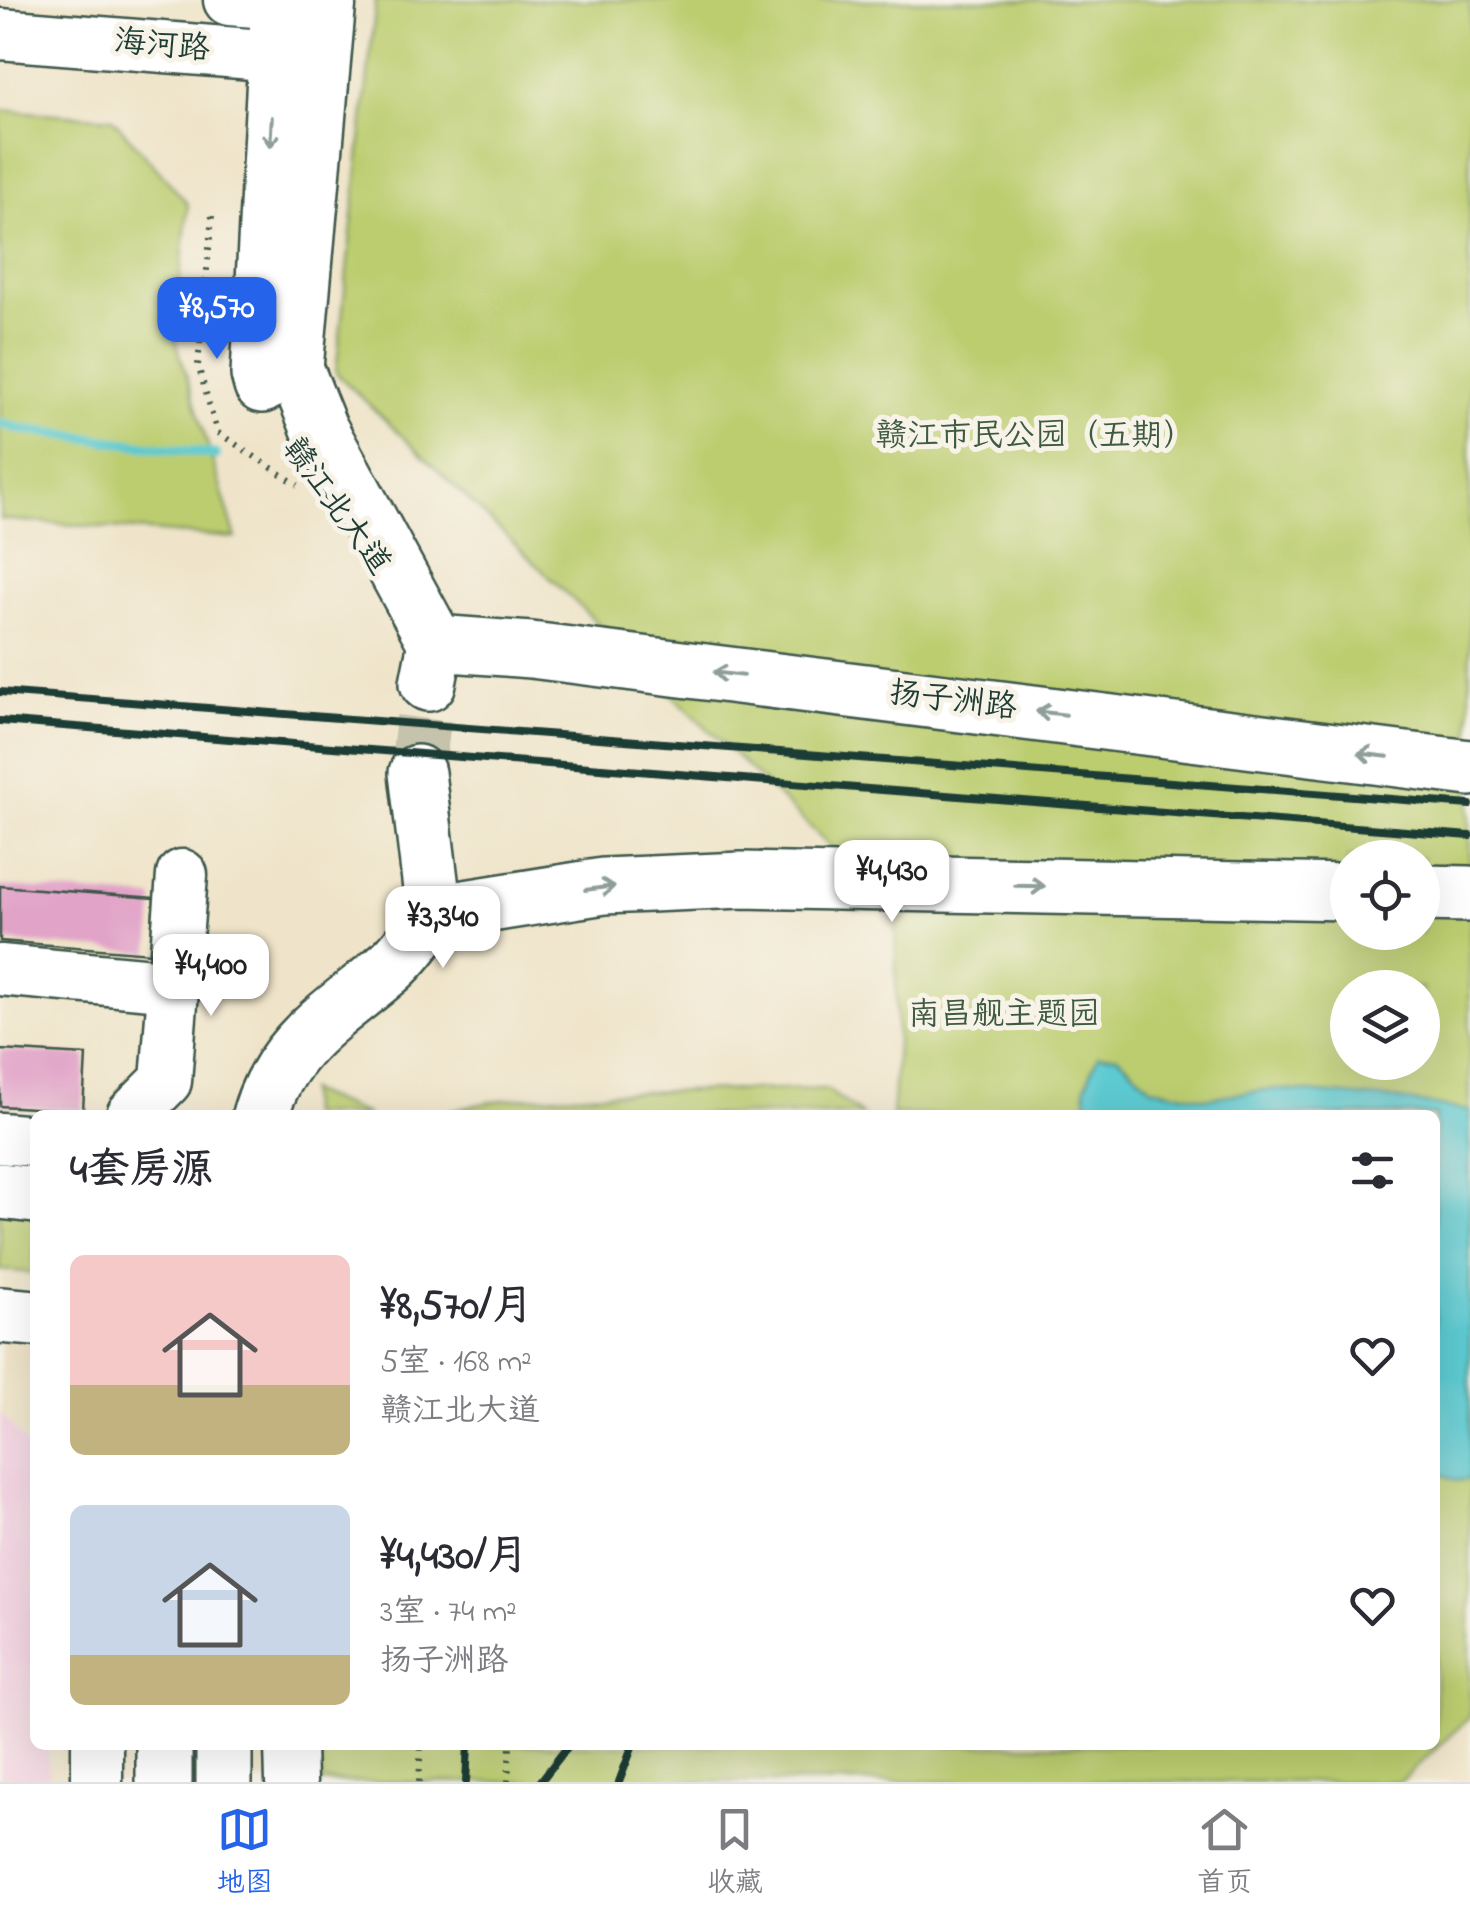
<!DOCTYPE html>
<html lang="zh">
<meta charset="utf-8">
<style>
body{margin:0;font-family:"Indie Flower","LXGW WenKai TC",sans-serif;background:#f7f7f7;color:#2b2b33;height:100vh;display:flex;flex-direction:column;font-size:38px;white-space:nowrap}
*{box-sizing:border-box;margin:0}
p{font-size:32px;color:#7c7c81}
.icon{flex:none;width:55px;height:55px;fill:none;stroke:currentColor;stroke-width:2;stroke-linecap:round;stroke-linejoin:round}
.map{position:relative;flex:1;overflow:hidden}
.details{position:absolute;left:30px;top:1110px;width:1410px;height:640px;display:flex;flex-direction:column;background:#fff;border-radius:15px;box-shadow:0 10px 40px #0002}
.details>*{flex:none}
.tools{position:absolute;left:1330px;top:840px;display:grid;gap:20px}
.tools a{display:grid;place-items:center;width:110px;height:110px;border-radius:50%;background:#fff;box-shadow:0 10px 40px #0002;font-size:50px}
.price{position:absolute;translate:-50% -85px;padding:0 22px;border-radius:20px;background:#fff;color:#222;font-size:32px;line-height:65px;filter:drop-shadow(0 2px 5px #0008)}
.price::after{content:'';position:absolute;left:50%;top:60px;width:30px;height:22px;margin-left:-15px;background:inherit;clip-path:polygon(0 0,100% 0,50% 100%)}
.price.selected{background:#2563eb;color:#fff}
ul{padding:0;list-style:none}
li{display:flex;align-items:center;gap:30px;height:250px;padding:0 40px}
li span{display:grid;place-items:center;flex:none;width:280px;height:200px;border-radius:15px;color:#555}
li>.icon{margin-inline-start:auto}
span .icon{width:120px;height:120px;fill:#fffc;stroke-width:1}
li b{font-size:42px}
h2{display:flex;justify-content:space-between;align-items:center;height:120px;padding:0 40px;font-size:42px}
.menu{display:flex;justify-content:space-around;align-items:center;height:140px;border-top:2px solid #e1e1e2;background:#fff;font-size:28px;color:#7c7c81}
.menu a{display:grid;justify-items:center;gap:5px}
.menu .selected{color:#2563eb}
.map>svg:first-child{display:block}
.built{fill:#f2cfe1}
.green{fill:#bccd70;stroke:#6e8552;stroke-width:2.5;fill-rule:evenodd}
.water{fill:#5dcad1;stroke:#3e8482;stroke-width:2.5}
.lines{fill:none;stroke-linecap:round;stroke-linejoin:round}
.stream{stroke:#5dcad1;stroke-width:10}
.building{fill:#e1a3c8}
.major-tunnel{stroke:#c5c3ab;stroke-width:55;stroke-dasharray:55 28;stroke-linecap:butt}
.minor-casing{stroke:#3e564a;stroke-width:55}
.major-casing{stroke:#3e564a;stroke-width:60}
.path{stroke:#3e564a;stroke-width:6;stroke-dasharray:2.5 8;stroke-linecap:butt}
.minor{stroke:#fff;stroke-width:50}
.major{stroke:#fff;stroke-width:55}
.rail{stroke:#1f3d34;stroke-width:8}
.oneway{stroke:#8f9e9a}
.labels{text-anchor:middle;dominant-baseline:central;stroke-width:10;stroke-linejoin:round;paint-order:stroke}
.street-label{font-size:32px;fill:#1f3d34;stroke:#f7f3e8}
.park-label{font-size:32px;fill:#3e5a40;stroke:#f7f3e8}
</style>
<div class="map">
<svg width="1470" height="1782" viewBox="0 0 1470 1782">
<rect width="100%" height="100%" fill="#f7f3e8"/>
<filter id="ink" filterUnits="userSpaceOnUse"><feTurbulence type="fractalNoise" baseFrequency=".01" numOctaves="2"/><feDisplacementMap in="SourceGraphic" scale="20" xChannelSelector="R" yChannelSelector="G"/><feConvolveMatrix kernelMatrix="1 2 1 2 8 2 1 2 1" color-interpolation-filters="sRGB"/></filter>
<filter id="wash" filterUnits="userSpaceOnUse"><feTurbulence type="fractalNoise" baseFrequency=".0048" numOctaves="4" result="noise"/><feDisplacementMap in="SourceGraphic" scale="40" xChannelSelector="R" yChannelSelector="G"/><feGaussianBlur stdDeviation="2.25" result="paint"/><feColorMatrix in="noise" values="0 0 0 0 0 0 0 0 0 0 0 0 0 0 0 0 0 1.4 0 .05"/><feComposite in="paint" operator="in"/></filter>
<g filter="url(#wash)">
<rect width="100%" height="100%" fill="#efe4c9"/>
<path class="built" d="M0,1412L35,1455V1745H48L49,1782H0Z"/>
<path class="green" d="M376,0H1470V1717L1400,1782H321L320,1745H1435V1115H892L897,1044L895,908L336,373ZM1348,858H1422V932H1348ZM1348,988H1422V1062H1348Z
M0,110L112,118L188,204L174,334L236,538L0,519Z
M826,1089L862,1115H420C448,1114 475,1103 503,1100C610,1090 719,1091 826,1089Z
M308,1091L368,1115H309Z
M0,1207L35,1210V1273L0,1270Z"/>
<path class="water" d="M1098,1055L1118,1056L1152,1088L1207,1098L1271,1089L1394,1099L1470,1111V1479L1456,1481L1435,1470V1115H1088L1085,1087Z"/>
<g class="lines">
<path class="stream" d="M0,423L20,429L216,455"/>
</g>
<g id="blocks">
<path class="building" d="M0,886L154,898L150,953L0,941Z
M0,1050L86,1055L83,1111L0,1106Z"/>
</g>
</g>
<g filter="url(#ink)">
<use href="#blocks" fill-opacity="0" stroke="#3e564a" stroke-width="2.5"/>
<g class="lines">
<path class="major-tunnel" d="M417,773L428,683"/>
<g class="minor-casing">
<path id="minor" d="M229,0L317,7
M0,34L314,59
M0,970L174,986
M132,1115L166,1081L182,875
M0,1138L35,1141
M97,1745V1782
M290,1745L291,1782"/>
</g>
<g class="major-casing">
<path id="major" d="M328,0L295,368L319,428L436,643L428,683
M262,385L259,374L279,0
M436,643L531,650L1470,768
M1422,893L1470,894
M434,913L604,886L742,880L1348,892
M260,1115C282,1041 336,1014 390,967C407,952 421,931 434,913L417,773
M0,1191L35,1195
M0,1315L35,1318
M164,1745V1782
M224,1745V1782"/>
</g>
<path class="path" d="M212,216L198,365L217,432L298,485
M419,1782L421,1745
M508,1782L510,1745"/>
<use href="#minor" class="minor"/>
<use href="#major" class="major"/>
<path class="rail" d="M0,692L1470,805
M0,721L1470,836
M466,1782L468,1745
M540,1782L569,1745
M619,1782L633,1745"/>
</g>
<defs><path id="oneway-shaft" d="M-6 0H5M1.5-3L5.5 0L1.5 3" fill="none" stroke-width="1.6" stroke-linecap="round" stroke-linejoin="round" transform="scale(2.5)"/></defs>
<g class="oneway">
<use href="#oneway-shaft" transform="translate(271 132) rotate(93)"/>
<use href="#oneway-shaft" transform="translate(728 674) rotate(-173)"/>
<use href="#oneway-shaft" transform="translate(1051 713) rotate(-173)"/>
<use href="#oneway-shaft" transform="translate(1373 755) rotate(-173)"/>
<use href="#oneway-shaft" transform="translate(1030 886) rotate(1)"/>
<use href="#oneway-shaft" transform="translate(600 888) rotate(-8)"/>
</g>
</g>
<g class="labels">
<g class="street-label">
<text transform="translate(162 47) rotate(5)">海河路</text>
<text transform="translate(335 507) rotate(54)">赣江北大道</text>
<text transform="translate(953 702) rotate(7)">扬子洲路</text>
</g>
<g class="park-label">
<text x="1035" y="437">赣江市民公园（五期）</text>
<text x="1004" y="1016">南昌舰主题园</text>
</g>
</g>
</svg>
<div class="tools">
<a><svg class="icon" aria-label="locate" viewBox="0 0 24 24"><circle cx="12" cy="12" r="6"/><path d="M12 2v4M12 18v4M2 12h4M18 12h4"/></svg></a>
<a><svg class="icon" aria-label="layers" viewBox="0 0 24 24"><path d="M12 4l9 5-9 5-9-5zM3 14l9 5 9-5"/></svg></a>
</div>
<b class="price selected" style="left:217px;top:362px">¥8,570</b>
<b class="price" style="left:892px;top:925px">¥4,430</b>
<b class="price" style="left:443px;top:971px">¥3,340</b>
<b class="price" style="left:211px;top:1019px">¥4,400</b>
<section class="details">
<h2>4套房源<svg class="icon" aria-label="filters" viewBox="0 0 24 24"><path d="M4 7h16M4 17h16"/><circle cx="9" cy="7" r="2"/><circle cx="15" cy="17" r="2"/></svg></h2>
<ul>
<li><span style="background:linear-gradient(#f6c9c9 65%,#c2b280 0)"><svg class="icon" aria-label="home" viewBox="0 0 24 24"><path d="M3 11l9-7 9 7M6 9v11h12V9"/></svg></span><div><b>¥8,570/月</b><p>5室 · 168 m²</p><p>赣江北大道</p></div><svg class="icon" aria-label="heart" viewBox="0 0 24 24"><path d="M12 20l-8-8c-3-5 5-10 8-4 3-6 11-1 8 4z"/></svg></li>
<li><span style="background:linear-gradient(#c9d6e8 75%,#c2b280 0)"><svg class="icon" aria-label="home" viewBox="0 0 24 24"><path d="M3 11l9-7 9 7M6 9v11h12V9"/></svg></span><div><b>¥4,430/月</b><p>3室 · 74 m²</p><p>扬子洲路</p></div><svg class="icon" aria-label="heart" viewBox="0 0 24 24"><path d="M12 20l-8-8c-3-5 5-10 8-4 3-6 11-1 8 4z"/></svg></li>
</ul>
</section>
</div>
<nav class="menu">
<a class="selected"><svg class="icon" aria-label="map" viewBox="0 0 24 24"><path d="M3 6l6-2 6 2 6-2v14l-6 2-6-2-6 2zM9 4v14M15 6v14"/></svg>地图</a>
<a><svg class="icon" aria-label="saved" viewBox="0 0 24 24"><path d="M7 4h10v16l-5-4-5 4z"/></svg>收藏</a>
<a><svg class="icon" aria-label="home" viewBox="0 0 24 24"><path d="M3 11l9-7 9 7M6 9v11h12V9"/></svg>首页</a>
</nav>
